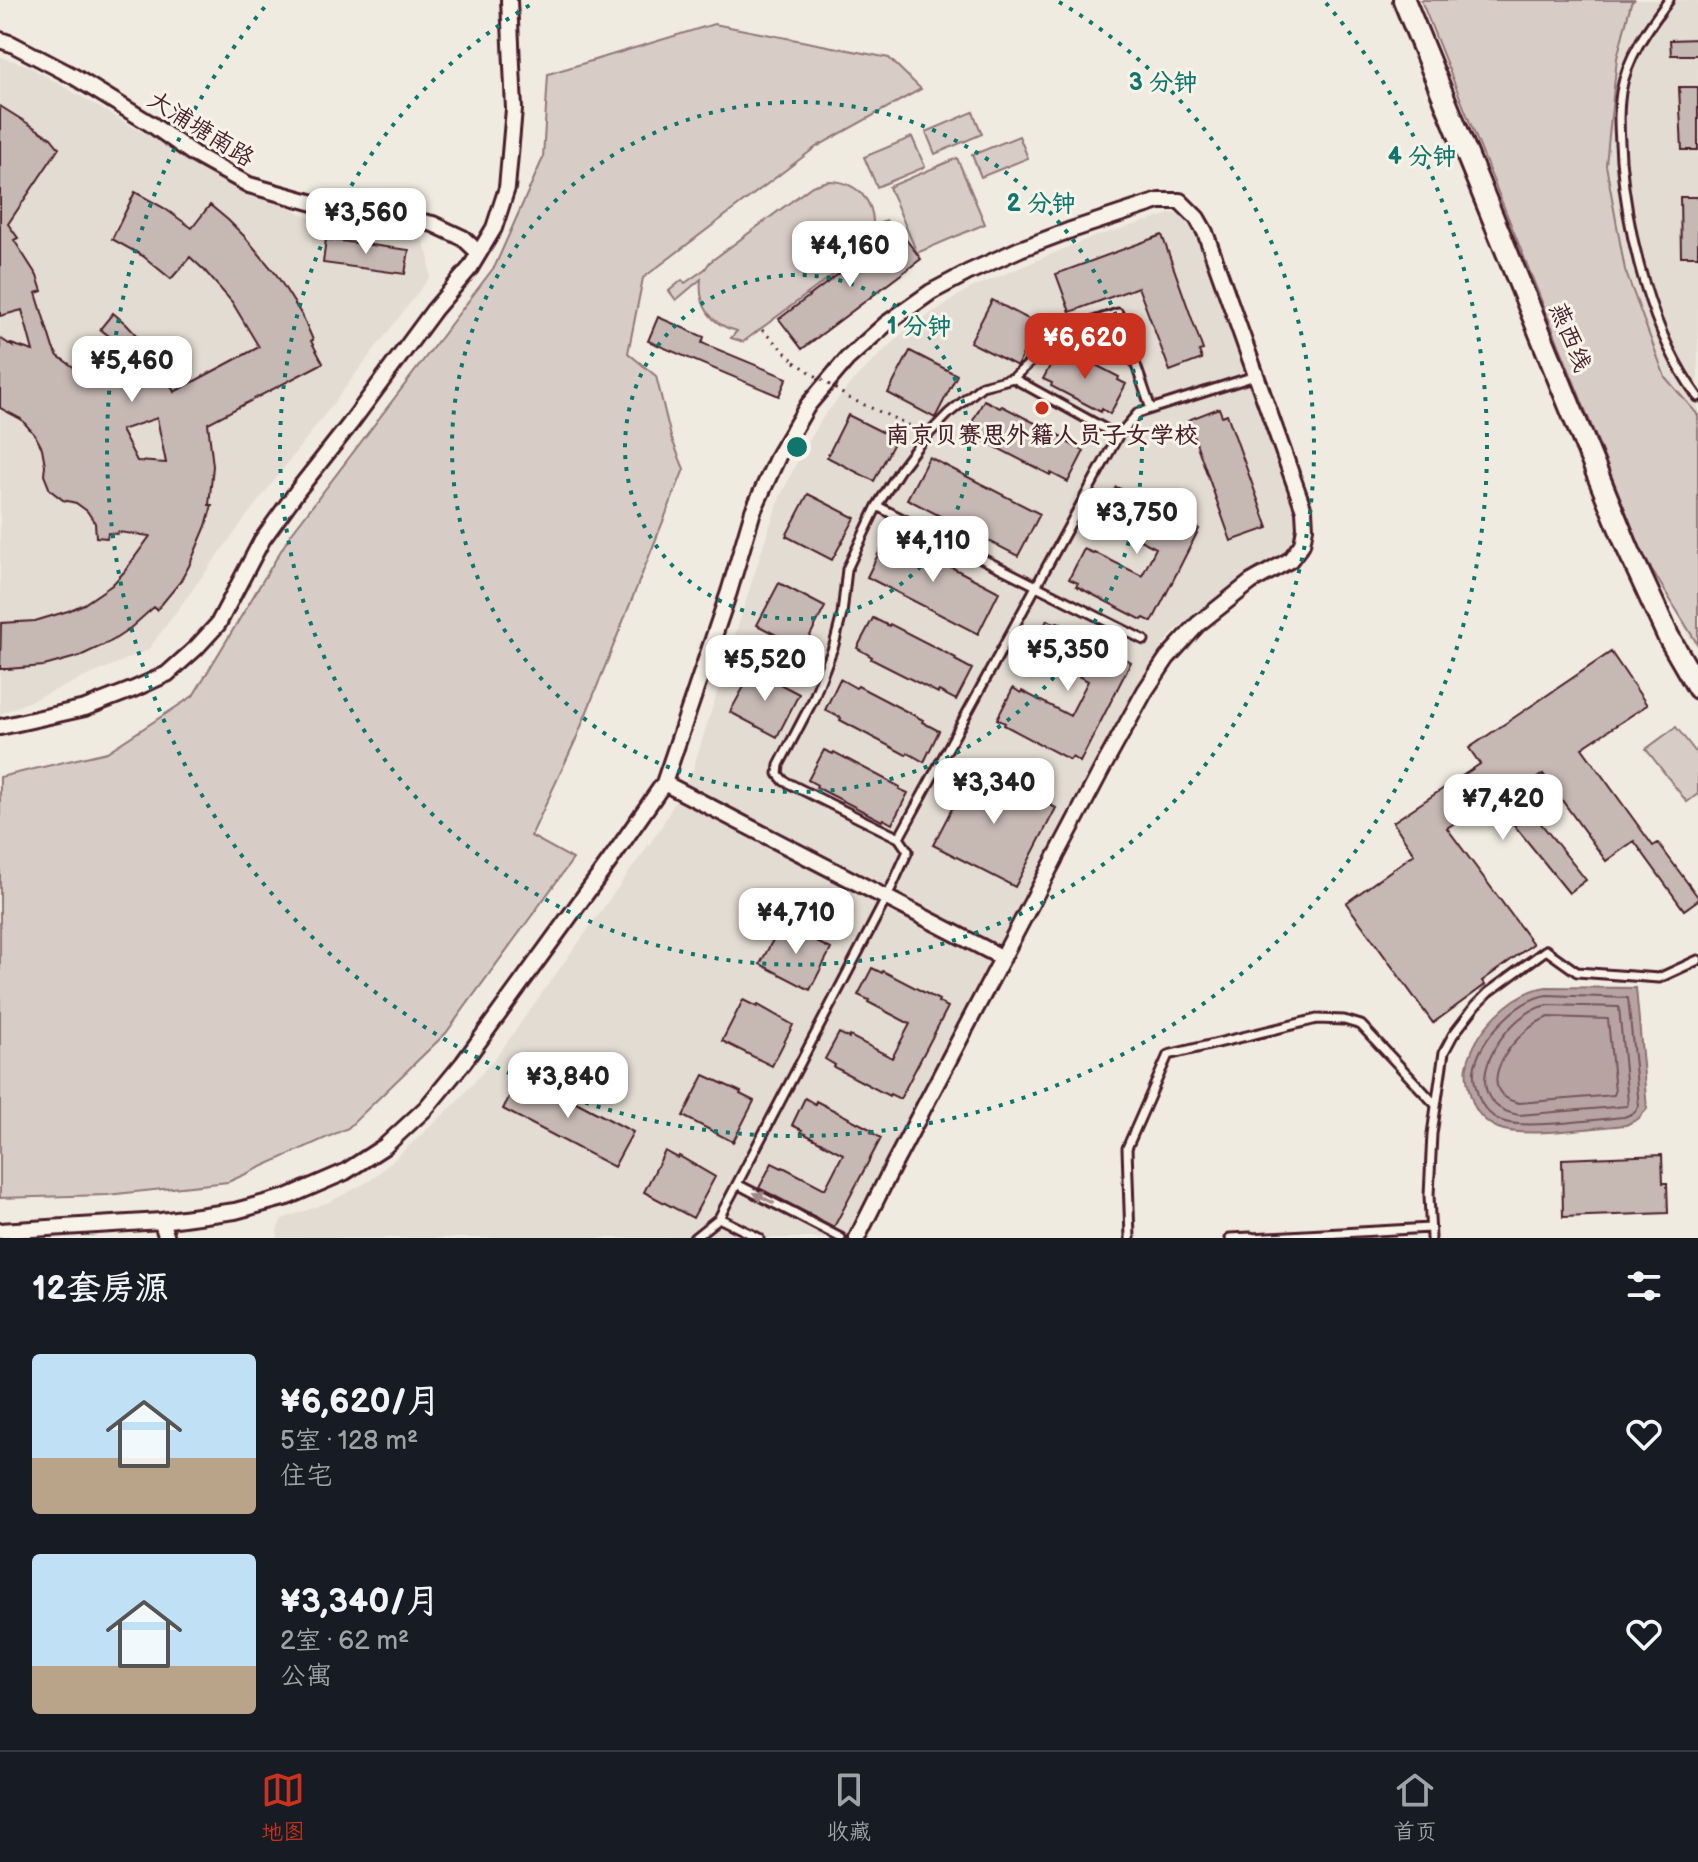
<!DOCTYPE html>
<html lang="zh">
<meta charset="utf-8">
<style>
body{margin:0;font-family:"Balsamiq Sans","LXGW WenKai TC",sans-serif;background:#242831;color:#f1f3f6;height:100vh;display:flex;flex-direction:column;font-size:30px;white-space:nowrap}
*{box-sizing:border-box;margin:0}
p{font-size:26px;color:#9ea1a6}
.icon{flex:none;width:44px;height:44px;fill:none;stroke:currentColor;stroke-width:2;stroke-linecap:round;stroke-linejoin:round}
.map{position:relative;height:1238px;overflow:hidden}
.sheet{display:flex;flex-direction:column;background:#171b24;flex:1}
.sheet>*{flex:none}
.price{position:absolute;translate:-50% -68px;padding:0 18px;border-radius:16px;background:#fff;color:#222;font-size:26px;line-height:52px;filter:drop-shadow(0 2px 4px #0008)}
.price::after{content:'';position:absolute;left:50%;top:48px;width:24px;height:18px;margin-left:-12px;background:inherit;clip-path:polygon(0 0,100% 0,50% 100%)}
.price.on{background:#c8321e;color:#fff}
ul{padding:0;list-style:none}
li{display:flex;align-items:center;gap:24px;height:200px;padding:0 32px}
li span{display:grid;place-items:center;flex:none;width:224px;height:160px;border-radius:8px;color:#555}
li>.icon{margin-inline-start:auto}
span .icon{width:96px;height:96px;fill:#fffc;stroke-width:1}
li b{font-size:34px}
h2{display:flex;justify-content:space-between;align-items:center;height:96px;padding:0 32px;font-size:34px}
.tab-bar{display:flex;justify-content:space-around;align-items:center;height:112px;border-top:2px solid #363941;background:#171b24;font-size:22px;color:#9ea1a6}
.tab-bar a{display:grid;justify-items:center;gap:4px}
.tab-bar .on{color:#c8321e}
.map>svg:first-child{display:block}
.built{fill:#e3dcd2}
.green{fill:#d8cdc6;stroke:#917678;stroke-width:2}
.water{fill:#b7a4a2;stroke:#8b6f72;stroke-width:2}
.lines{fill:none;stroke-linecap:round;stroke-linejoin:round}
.shore{stroke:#76545b;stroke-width:2}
.building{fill:#c6b8b3;stroke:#4a1f2b;stroke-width:2;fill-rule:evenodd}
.lane-casing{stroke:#4a1f2b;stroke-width:13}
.street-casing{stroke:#4a1f2b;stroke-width:20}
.secondary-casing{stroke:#4a1f2b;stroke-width:26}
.path{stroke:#4a1f2b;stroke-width:3;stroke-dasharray:2 6;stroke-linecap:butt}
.lane{stroke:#f7f3e8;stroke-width:7}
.street{stroke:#f7f3e8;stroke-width:14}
.secondary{stroke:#f7f3e8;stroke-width:20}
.path-bridge{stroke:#4a1f2b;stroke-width:3;stroke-dasharray:2 6;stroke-linecap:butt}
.oneway{fill:#a0898a}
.ring{fill:none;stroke:#0f766e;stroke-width:4;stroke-dasharray:4 8}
.poi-dot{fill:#c8321e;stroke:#f7f3e8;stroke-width:3}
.labels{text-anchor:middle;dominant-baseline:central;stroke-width:6;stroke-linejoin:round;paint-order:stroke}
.street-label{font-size:24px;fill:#4a1f2b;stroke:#f7f3e8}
.poi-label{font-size:24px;font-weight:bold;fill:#4a1f2b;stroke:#f7f3e8}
.centre{fill:#0f766e;stroke:#f7f3e8;stroke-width:4}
.ring-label{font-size:24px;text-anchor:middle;font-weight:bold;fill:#0f766e;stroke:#f7f3e8;stroke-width:6;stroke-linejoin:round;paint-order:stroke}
</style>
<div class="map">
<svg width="1698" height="1238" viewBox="0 0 1698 1238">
<rect width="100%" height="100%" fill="#f0ebe0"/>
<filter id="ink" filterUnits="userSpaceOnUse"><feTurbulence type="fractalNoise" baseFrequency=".0125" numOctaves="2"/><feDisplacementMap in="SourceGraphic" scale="16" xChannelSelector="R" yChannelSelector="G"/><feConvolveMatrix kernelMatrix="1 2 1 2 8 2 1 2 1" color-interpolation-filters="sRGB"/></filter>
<g filter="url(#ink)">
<path class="built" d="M1436,0H1698V648L1687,634L1505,200Z
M0,57L27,65L135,128L316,221L423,240L429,259L430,277L247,516L148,650L0,714Z
M1173,213L1187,217L1194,226L1299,523L1300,537L1287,556L1189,619L1174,632L1162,646L856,1238H278L277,1230L282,1219L329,1202L371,1180L455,1104L499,1053L660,829L693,769L764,543L780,497L801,454L823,417L853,380L905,331L967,290L1087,239Z"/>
<path class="green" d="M1421,0H1634L1631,3L1617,58L1606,165L1625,270L1665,377L1698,415V645L1644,557Z
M714,24L889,58L921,89L816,147L643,278L628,353L656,376L671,437L684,469L576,739L531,836L573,859L446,1033L348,1128L228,1182L107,1195L0,1198V777L107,752L193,696L291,534L495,266L543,158L548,74Z
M973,112L982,134L935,154L926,132Z
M1019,136L1028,158L981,177L972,155Z
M912,137L925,167L877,187L864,157Z
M957,158L985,224L917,253L889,187Z
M828,181C856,181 875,200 873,228L886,220L893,230L743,342L731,338L737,331C711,325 698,306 701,279L676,300L669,291L682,280L685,283L705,269L710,262L812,186Z
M1676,727L1698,755V794L1687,802L1646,749Z"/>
<path class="water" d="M1546,987L1636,988L1647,1109L1638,1119L1626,1125C1596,1127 1523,1139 1498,1128C1484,1122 1475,1111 1471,1097C1468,1087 1465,1076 1467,1066C1475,1031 1510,993 1546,987Z"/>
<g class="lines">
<path class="shore" d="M1547,995L1628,998L1639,1106L1634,1113L1624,1117C1597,1119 1524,1130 1502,1121C1490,1116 1482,1107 1478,1095C1476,1088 1473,1079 1474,1071C1478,1040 1517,999 1547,995Z
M1548,1005L1619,1007L1628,1102L1627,1106L1519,1115C1449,1103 1502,1012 1548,1005Z
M1549,1017L1608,1019L1615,1092L1614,1095L1519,1103C1466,1091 1519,1026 1549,1017Z"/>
</g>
<path class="building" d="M1698,39V55H1671L1670,40Z
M1679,87H1698V150H1682Z
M0,106L51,138L59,148L8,224L18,238L14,240L37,276L42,291L36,293L53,348L58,356L79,371L109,336L100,329L113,313L126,324L150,350L167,377L174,392L259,347L232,302L205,271L190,257L171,279L143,256L112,239L135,192L164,208L192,228L210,205L228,220L245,237L276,274L303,317L313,340L311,341L323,363L208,423L213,466L209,505H212L206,526L189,566L180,582L157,610L154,607L127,631L112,641L80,656L44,666L7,669H0L1,623L35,621L68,611L84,604L112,585L124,572L150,536L118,532L117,534L108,533L107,538L96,537L95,523L87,511L76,503L63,500L50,490L44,475L45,465L42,448L35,435L21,419L0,408V338L12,346L11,344L33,351L22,310L0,316ZM157,418L166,463L137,461L121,430Z
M1680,197H1698V256H1681Z
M898,229L921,259L802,349L779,319Z
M1162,235L1203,350L1199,351L1202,359L1170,371L1138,287L1070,312L1056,274Z
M326,239L409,250L405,274L323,263Z
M992,300L1038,324L1017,366L970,342Z
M658,317L704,337L702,343L787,378L779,396L648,341Z
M1059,349L1068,353L1069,351L1119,377L1118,380L1126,384L1110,414L1102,409L1101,412L1051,386L1052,383L1043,379Z
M910,351L957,375L935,418L888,393Z
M984,400L1000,408L1002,406L1068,440L1067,442L1084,451L1068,482L1051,473L1050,475L984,441L985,439L968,430Z
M1219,408L1222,416L1227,414L1268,528L1231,541L1188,420Z
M848,415L896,439L874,481L827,457Z
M929,457L1040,514L1018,556L907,499Z
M1116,487L1125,491L1126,489L1192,523L1191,525L1199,529L1152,622L1144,618L1142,620L1076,586L1078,583L1069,579L1084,549L1093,553L1094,552L1142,576L1156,548L1108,524L1109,522L1101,517Z
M808,494L855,518L832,560L786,536Z
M888,534L999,592L978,634L867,577Z
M779,583L825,607L803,649L757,625Z
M873,618L889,626L890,624L956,658L955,660L972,669L956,700L939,691L938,693L871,659L872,657L857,648Z
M1047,620L1056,624L1057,622L1122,655L1121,657L1131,662L1080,762L1072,757L1070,760L1004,725L1005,723L997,719L1013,688L1021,693L1022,691L1070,716L1088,681L1039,656L1041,654L1032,650Z
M1611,652L1647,705L1582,748L1653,846L1658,843L1698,897V900L1684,910L1634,841L1606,861L1543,774L1523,788L1542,810L1535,816L1586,880L1569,893L1510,820L1516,816L1500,793L1447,828L1533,944L1482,981L1485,985L1433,1023L1346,903L1414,854L1393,822L1480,764L1469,748Z
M753,670L799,694L777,737L730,712Z
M840,679L856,688L858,686L923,720L922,722L939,731L924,762L908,753L906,755L840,720L841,718L825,710Z
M824,750L833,754L834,752L900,787L899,789L908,793L892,824L883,819L882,821L816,787L817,785L808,780Z
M974,766L1056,808L1015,887L933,845Z
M782,923L818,940L817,942L831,949L810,990L760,964Z
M872,968L882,973L883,971L939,1000L938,1002L948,1007L900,1099L890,1094L889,1096L834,1067L835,1065L825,1059L839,1033L849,1038L850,1036L892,1058L910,1024L868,1002L869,1000L858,995Z
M743,1000L757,1007L758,1005L793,1025L772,1066L722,1041Z
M521,1073L633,1132L614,1167L503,1109Z
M704,1075L741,1092L740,1094L754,1101L733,1142L683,1116Z
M805,1098L815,1104L816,1101L872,1130L871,1132L881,1138L834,1227L759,1188L772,1163L782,1168L783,1167L825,1189L843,1154L801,1132L802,1130L792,1125Z
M665,1151L678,1158L679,1156L715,1177L693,1218L644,1192Z
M1662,1155L1663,1183H1667L1668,1213L1563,1217L1562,1159Z"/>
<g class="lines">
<g class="lane-casing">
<path id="lane" d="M1669,0C1648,28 1627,57 1621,92C1617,115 1620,137 1621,160C1628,237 1651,334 1698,397
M1013,378L1118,436
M877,506L1144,640
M899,838L784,781L778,774L779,765L813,700L834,645L842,614L847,569L877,506L901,468L920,443L949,413L982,386L1013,378L1034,359L1057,333L1118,313L1151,409
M737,1184L841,1238
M719,1218L759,1238
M694,1238L719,1218L737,1184L887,897L908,851L899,838L1118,436L1138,413L1255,376
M1130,1238L1127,1148L1168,1055L1317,1019L1344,1020L1361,1025L1435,1104
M1230,1238L1251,1237
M1251,1238L1430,1228
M1431,1238L1429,1195L1432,1134L1444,1052L1453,1035L1476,1005L1489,992L1546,950L1577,972L1659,978L1698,960"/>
</g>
<g class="street-casing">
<path id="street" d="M0,40L12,44L73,76L151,124L195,155L249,185L357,215L395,216L433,224L463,238L479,253
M0,727L85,708L134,689L167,674L196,648L218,624L262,540L298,490L350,424L434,310L470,268L494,228L507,188L514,109L509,0
M664,783L1003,958
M161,1221L167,1238
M0,1231L161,1221L235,1211L287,1197L345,1172L385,1146L426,1108L463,1063L609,862L664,783L729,592L753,511L779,454L808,405L847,359L886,324L931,292L969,272L1020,249L1068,231L1159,201H1180L1197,218L1205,232L1304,510L1305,528L1302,544L1290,560L1251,582L1198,624L1167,658L1145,691L1103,767L894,1164L857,1238"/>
</g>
<g class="secondary-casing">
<path id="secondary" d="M1404,0L1628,549L1668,636L1698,688"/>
</g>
<path class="path" d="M762,330L795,362
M849,398L918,429"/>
<use href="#lane" class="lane"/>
<use href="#street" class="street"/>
<use href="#secondary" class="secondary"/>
<path class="path-bridge" d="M795,362L849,398"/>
</g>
<defs><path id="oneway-solid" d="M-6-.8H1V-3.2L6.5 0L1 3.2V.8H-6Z" transform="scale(2)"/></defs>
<use class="oneway" href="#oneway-solid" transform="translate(764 1198) rotate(-152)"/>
</g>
<g class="ring">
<circle cx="797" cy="447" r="172"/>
<circle cx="797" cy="447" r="345"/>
<path d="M1059 2A517 517 0 1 1 535 2"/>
<path d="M1326 3A690 690 0 1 1 268 3"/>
</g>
<circle class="poi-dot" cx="1042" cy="408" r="8"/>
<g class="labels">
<g class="street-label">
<text transform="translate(201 129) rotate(32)">大浦塘南路</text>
<text transform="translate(1570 337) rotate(68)">燕西线</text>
</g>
<g class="poi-label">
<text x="1042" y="435">南京贝赛思外籍人员子女学校</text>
</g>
</g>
<circle cx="797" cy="447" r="12" class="centre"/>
<g class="ring-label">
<text x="1163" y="90">3 分钟</text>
<text x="1422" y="164">4 分钟</text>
<text x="1041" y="211">2 分钟</text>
<text x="919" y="334">1 分钟</text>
</g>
</svg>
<b class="price" style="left:366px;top:256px">¥3,560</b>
<b class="price" style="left:850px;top:289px">¥4,160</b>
<b class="price on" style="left:1085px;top:381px">¥6,620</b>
<b class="price" style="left:132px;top:404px">¥5,460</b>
<b class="price" style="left:1137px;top:556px">¥3,750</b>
<b class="price" style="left:933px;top:584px">¥4,110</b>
<b class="price" style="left:1068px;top:693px">¥5,350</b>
<b class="price" style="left:765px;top:703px">¥5,520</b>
<b class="price" style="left:994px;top:826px">¥3,340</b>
<b class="price" style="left:1503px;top:842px">¥7,420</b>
<b class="price" style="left:796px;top:956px">¥4,710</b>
<b class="price" style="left:568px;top:1120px">¥3,840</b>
</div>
<section class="sheet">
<h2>12套房源<svg class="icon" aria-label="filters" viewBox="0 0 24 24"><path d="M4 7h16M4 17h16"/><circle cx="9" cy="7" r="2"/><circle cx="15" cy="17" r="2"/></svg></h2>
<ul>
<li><span style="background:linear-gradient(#bfe0f5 65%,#b9a48a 0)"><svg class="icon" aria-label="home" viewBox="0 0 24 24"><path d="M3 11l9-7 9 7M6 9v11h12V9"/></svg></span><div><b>¥6,620/月</b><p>5室 · 128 m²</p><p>住宅</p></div><svg class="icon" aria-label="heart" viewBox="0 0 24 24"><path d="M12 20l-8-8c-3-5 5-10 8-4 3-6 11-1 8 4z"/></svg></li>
<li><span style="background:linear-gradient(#bfe0f5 70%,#b9a48a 0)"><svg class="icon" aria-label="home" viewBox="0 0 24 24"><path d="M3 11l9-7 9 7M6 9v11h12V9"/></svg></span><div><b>¥3,340/月</b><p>2室 · 62 m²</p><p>公寓</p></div><svg class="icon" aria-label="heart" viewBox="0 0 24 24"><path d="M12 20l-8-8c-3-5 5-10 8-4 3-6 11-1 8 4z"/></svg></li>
</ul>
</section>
<nav class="tab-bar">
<a class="on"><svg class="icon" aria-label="map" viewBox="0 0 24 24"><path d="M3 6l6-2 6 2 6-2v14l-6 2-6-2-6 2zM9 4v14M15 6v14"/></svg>地图</a>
<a><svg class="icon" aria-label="saved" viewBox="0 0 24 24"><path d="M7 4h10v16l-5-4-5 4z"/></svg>收藏</a>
<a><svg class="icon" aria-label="home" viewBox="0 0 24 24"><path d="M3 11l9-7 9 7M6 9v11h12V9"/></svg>首页</a>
</nav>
